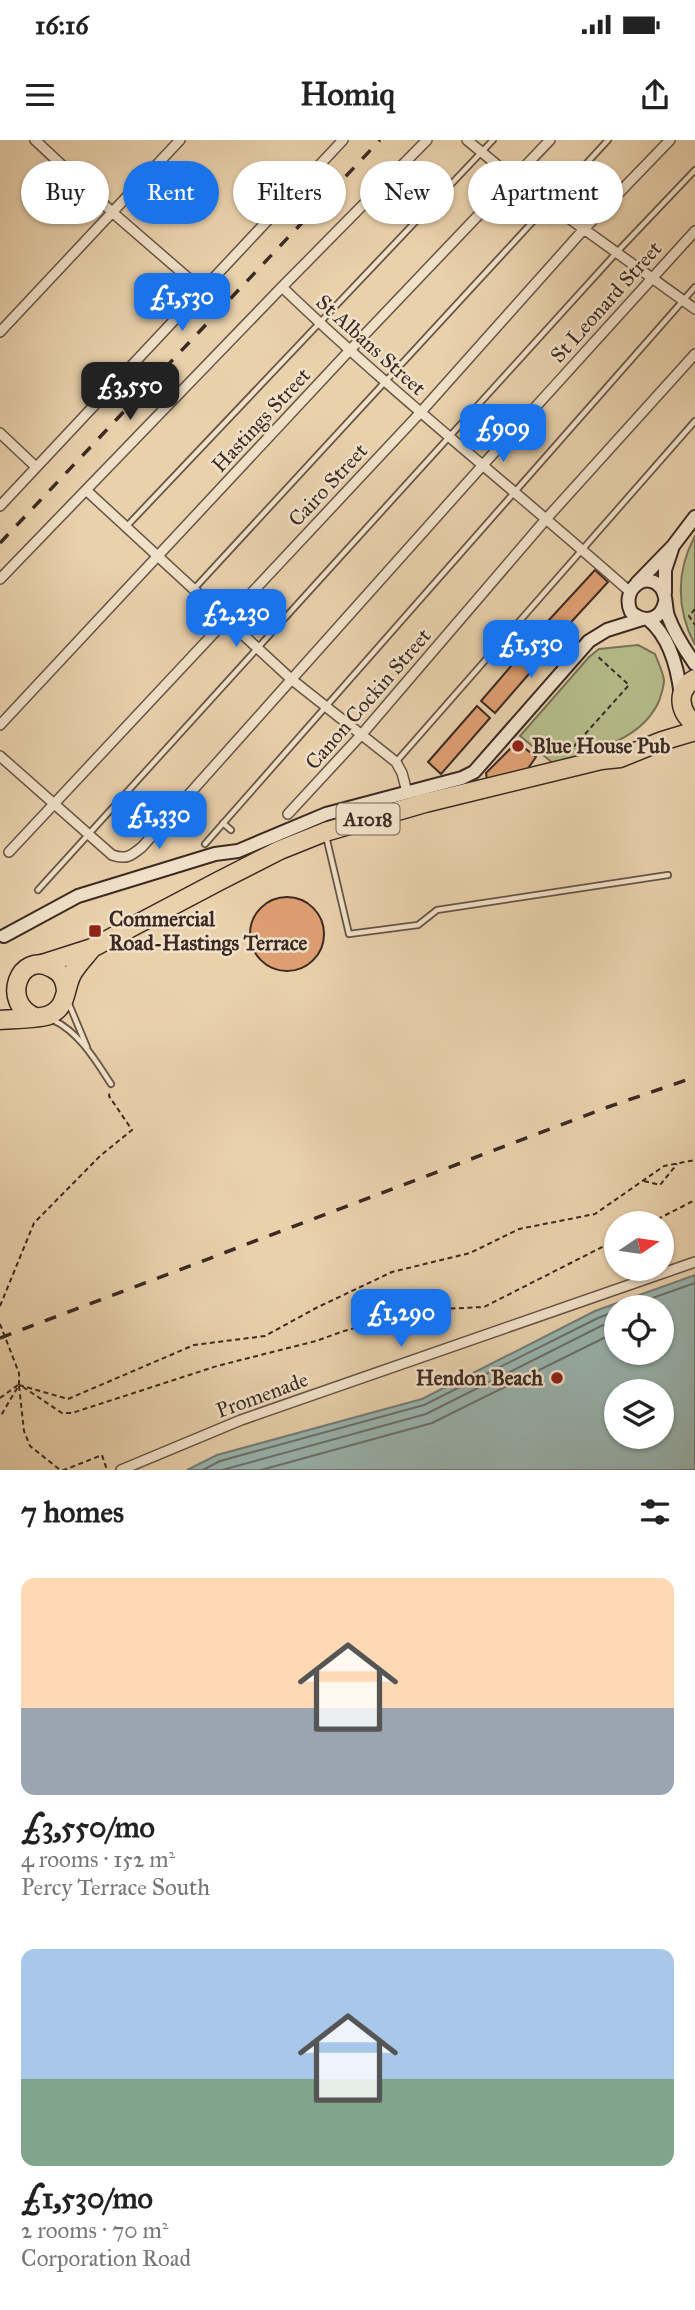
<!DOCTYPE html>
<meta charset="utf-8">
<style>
body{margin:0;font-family:"IM FELL Great Primer",serif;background:#f6f6f6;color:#222;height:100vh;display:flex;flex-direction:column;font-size:26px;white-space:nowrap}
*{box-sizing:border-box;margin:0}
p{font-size:23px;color:#767676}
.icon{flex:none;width:38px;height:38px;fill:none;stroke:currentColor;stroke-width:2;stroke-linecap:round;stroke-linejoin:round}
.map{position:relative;height:1330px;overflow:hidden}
.drawer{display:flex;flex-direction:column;background:#fff;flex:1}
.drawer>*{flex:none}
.top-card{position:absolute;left:21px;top:21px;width:654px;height:63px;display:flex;gap:14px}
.needle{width:46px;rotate:77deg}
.fabs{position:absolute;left:604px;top:1071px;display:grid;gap:14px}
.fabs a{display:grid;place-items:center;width:70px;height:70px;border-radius:50%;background:#fff;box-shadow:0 2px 5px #0004;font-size:35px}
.price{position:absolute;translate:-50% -60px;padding:0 16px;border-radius:14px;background:#1a73e8;color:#fff;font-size:23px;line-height:46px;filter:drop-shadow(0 2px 4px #0008)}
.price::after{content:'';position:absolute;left:50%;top:42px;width:21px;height:16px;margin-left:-10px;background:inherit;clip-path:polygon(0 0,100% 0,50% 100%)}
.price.current{background:#222;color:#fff}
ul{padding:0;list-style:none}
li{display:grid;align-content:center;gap:14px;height:371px;padding:0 21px}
li span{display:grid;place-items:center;height:217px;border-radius:14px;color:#555}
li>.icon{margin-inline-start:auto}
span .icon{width:126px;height:126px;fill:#fffc;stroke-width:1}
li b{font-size:30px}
h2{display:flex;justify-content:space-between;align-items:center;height:84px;padding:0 21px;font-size:30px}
.pill{padding:0 24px;border-radius:32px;background:#fff;box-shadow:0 2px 5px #0004;font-size:24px;line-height:63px}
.pill.current{background:#1a73e8;color:#fff}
.status{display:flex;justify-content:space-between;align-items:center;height:49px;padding:0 35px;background:#fff;direction:ltr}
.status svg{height:19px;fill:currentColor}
header{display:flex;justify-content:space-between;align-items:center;height:91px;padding:0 21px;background:#fff;font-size:32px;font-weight:700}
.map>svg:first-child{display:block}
.green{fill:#b5bc8a;stroke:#787357;stroke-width:2}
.water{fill:#99b5b1;stroke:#737d79;stroke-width:2;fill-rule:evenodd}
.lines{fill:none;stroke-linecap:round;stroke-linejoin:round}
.shore{stroke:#6a706a;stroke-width:2}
.building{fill:#df9f72;stroke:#3b2a24;stroke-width:2}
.lane-casing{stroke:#665446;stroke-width:8}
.street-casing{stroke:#665446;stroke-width:12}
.secondary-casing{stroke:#3b2a24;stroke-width:16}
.highway-casing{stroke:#3b2a24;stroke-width:21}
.path{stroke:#3b2a24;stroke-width:2;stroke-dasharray:5 3.5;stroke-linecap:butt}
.lane{stroke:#f1e1c9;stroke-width:4.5}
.street{stroke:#f1e1c9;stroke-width:9}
.secondary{stroke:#f1e1c9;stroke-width:12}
.highway{stroke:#e9d1ac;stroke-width:18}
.rail{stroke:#3b2a24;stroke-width:3.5;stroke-dasharray:12 12;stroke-linecap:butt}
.poi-dot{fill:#8f2418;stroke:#f1e1c9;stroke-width:2.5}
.labels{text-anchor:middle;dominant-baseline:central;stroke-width:5;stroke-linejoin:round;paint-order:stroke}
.shield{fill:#f1e1c9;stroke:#726156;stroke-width:2}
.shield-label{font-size:19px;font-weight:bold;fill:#3b2a24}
.street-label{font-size:21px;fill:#3b2a24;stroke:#f1e1c9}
.poi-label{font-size:21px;font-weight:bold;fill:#3b2a24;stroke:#f1e1c9;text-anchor:start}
</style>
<div class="status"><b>16:16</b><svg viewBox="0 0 49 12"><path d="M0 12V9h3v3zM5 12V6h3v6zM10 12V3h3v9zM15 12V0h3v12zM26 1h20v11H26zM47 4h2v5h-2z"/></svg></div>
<header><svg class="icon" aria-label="menu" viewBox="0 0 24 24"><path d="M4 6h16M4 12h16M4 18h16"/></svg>Homiq<svg class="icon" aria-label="share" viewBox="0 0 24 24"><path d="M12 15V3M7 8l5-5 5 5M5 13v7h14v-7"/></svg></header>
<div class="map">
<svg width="695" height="1330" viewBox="0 0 695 1330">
<rect width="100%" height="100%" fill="#e9d1ac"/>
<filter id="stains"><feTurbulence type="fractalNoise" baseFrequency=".00286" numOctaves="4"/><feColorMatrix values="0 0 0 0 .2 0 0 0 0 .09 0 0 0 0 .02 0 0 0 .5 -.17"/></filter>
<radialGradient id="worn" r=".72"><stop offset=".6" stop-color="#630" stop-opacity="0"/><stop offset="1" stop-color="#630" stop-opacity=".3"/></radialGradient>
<path class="green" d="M695,396V395V505C676,469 676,431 695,396Z
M638,505L655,514C658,522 663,532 664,540C664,547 661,555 659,561C641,602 591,610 554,624L520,596L589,517L599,509Z"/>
<path class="water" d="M695,1135V1330H187L217,1315L422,1259L595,1171ZM616,1167H662V1213H616ZM616,1251H662V1297H616Z"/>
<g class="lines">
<path class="shore" d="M627,1167L695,1143
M203,1330L220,1321L424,1265L598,1178L616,1171
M222,1330L426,1274L601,1186L616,1181
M261,1330L432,1283L616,1192"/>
</g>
<path class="building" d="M595,430L608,442L550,505L537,493Z
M535,498L549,511L495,573L481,561Z
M477,566L490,578L441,634L428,622Z
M517,602L536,617L524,634L487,640L486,633Z
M250 794a37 37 0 1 1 74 0a37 37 0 1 1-74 0Z"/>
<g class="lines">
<g class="lane-casing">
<path id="lane" d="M126,387L493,0
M194,449L608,0
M396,622L695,281
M223,683L231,690
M326,696L349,794L418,785L437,770L668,735
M205,704L695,147
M38,750L617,112L695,30
M69,864L87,907
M53,880C79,892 96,921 111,944"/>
</g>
<g class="street-casing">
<path id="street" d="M35,0L112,72L202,150
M467,0L513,38L695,169
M282,147C393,254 514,349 629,451
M0,192L180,0
M0,293L36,327
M86,350L291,539L396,622L402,633L407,652
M0,366L343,0
M0,439L282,147L427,0
M0,585L349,211L550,0
M0,616L112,715C126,720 131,716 142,707L482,326L695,91
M288,674L362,594L547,378L695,214
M9,712L420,273L584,89L670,0
M121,1330L241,1280L695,1122"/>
</g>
<g class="secondary-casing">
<path id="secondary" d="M637,443L673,406L695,377
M665,453V430L672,409
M665,462C661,480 645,484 631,472C620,448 648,429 662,449C667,457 665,467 668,476C674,492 685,510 695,524
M648,479C670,497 678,530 681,556
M4,796L78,756L215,714L238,711L326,674L462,638L474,632L589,501L607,490L642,479"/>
</g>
<g class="highway-casing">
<path id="highway" d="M695,539C675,550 679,572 695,584
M42,824L92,808L219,741L280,710L325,692L425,663L601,620L620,618L662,601L695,591
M35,877C0,863 19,810 52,828C62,833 65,840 66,851
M0,880C12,879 40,879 49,875C68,867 64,849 72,834C77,825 86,816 92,808"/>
</g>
<path class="path" d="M695,469L689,476L695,485
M568,613L629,545L596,515
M644,1041L660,1045L677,1024
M650,1083L695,1060
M0,1166L34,1083L100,1016L132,990L109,956L110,950
M0,1184L19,1233V1245L0,1277
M19,1245L68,1259L194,1205L265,1196L316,1168L392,1132L470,1113L519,1089L595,1074L664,1026L695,1020
M19,1246L24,1291L30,1306L59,1329L64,1330L102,1315L107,1330
M23,1247L62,1273H72L217,1226L316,1201L344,1191L419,1170L484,1167L616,1100
M0,1258L18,1245"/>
<use href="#lane" class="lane"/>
<use href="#street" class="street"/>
<use href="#secondary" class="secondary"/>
<use href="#highway" class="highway"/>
<path class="rail" d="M0,403L380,0
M0,1198L608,967L695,937"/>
</g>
<g class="poi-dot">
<circle cx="518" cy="606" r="7"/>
<rect x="88" y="784" width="14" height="14" rx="3.5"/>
<circle cx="557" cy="1238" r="7"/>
</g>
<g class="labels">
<rect class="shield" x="336.5" y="663.5" width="63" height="31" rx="5"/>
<g class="shield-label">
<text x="368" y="679">A1018</text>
</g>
<g class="street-label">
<text transform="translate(606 162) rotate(-48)">St Leonard Street</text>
<text transform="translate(371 205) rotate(42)">St Albans Street</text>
<text transform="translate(261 280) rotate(-47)">Hastings Street</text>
<text transform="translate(328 345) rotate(-47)">Cairo Street</text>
<text transform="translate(368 559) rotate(-49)">Canon Cockin Street</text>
<text transform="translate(262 1255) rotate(-20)">Promenade</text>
</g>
<g class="poi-label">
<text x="532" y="606">Blue House Pub</text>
<text x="109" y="779">Commercial<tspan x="109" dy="24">Road-Hastings Terrace</tspan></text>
<text x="543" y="1238" text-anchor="end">Hendon Beach</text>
</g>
</g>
<rect width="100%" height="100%" filter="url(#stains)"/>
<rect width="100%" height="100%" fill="url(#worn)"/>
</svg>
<div class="fabs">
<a><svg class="needle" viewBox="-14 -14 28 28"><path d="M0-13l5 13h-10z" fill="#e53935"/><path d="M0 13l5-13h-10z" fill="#767676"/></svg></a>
<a><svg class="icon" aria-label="locate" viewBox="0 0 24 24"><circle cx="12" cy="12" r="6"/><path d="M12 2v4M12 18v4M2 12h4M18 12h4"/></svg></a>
<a><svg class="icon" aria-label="layers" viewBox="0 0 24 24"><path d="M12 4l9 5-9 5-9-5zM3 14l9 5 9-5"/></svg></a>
</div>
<b class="price" style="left:182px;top:193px">£1,530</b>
<b class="price current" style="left:130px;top:282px">£3,550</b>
<b class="price" style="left:503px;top:324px">£909</b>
<b class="price" style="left:236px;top:509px">£2,230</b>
<b class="price" style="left:531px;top:540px">£1,530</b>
<b class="price" style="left:159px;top:711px">£1,330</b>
<b class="price" style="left:401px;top:1209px">£1,290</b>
<div class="top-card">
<a class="pill">Buy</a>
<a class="pill current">Rent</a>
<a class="pill">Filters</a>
<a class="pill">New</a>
<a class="pill">Apartment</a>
</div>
</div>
<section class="drawer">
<h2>7 homes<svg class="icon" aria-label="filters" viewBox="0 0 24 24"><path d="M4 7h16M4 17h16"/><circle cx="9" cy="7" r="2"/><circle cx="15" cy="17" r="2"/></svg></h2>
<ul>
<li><span style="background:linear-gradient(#ffd9b3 60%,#9aa5b1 0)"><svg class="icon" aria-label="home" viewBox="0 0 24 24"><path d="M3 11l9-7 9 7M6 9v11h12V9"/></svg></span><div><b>£3,550/mo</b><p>4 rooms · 152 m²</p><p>Percy Terrace South</p></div></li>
<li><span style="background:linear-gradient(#a9c7e8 60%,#7fa58c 0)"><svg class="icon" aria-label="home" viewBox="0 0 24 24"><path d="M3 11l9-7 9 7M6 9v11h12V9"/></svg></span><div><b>£1,530/mo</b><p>2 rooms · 70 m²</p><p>Corporation Road</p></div></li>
</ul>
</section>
